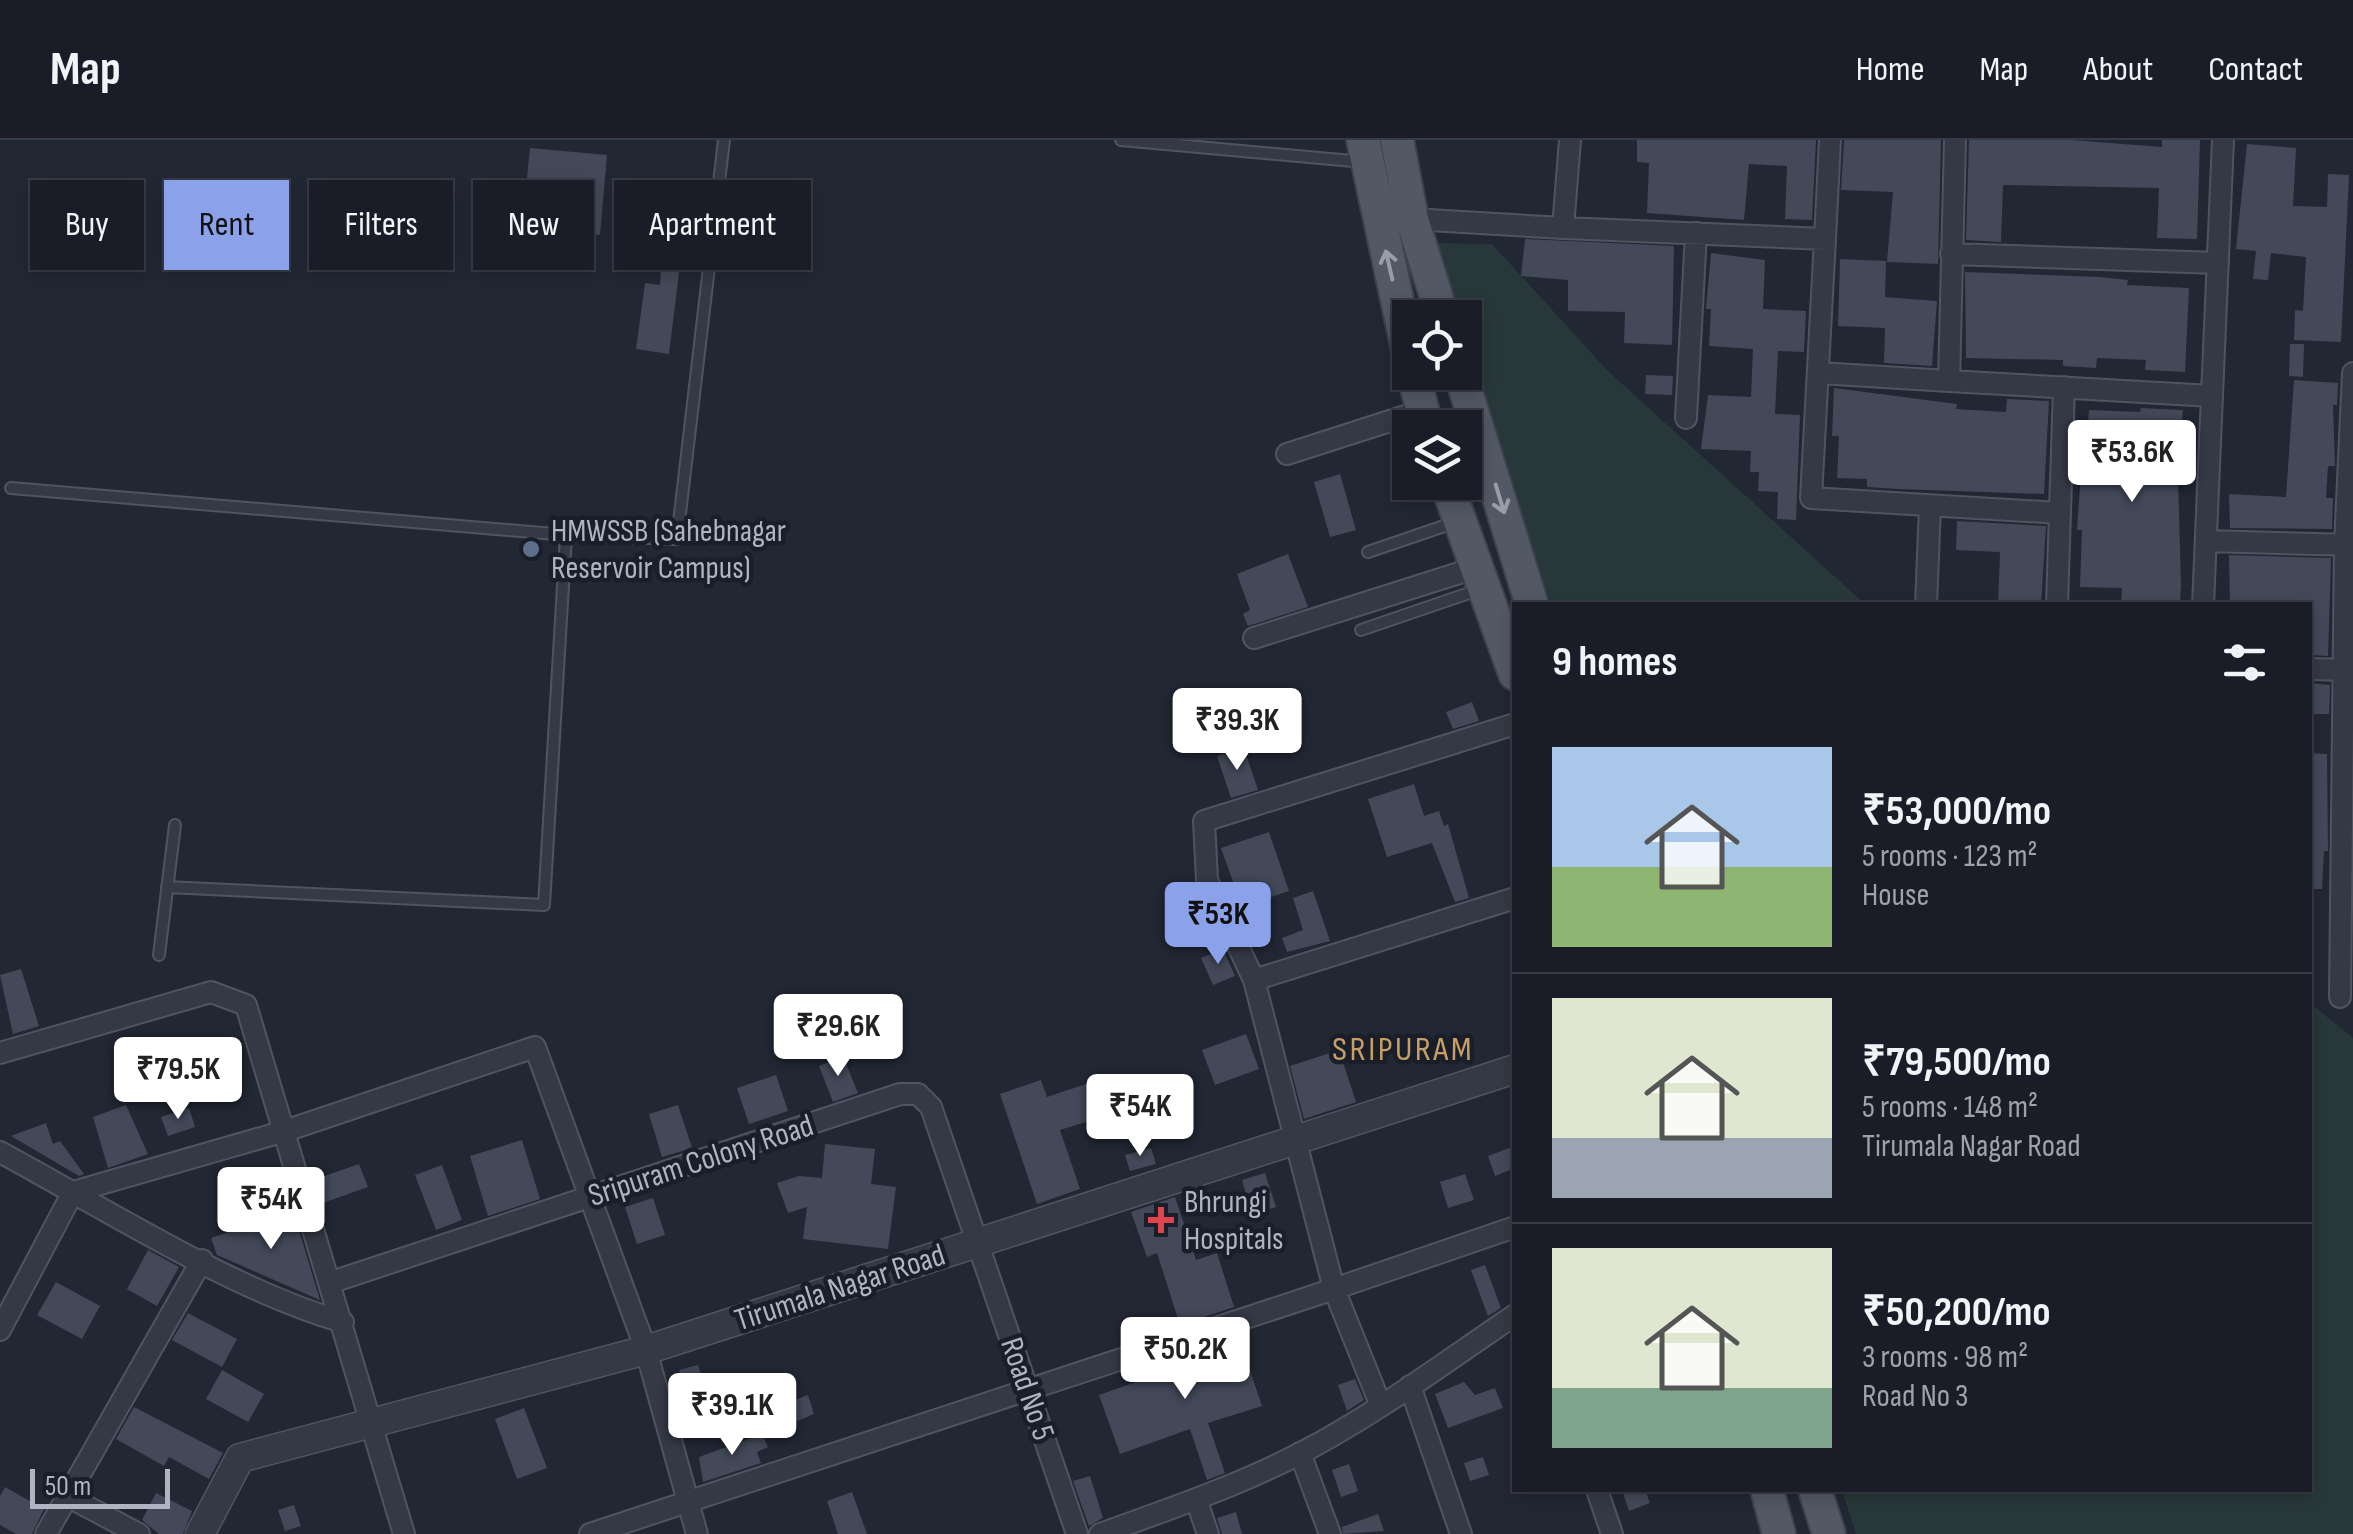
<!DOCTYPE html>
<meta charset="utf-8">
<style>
body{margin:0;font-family:"Sofia Sans Condensed",sans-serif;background:#272a33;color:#f1f3f6;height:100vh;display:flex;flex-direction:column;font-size:38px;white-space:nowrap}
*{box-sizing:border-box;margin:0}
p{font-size:32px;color:#9fa2a7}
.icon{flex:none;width:55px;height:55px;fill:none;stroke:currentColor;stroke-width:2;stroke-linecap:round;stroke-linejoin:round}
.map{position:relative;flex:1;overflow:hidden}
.drawer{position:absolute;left:1512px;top:462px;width:800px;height:890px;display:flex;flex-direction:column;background:#1a1d27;border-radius:0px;box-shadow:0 5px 15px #0003,0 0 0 2px #383b44}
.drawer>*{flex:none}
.banner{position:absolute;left:30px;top:40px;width:950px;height:90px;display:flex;gap:20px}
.controls{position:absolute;left:1392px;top:160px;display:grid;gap:20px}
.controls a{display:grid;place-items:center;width:90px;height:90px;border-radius:0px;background:#1a1d27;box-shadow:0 5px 15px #0003,0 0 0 2px #383b44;font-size:50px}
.scale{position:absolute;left:30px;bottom:25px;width:140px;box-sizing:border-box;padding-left:10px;border:5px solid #afb4c2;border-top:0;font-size:28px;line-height:35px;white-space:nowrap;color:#afb4c2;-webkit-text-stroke:8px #1a1e29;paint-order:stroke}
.price{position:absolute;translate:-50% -85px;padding:0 22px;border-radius:10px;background:#fff;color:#222;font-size:32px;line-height:65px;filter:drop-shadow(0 2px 5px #0008)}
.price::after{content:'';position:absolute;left:50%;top:60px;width:30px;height:22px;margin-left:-15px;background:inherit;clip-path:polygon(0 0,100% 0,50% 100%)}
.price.on{background:#8ba2eb;color:#111}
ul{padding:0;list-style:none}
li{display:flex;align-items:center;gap:30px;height:250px;padding:0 40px}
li+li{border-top:2px solid #383b44}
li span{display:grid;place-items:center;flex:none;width:280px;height:200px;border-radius:0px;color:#555}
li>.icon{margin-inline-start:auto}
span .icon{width:120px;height:120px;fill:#fffc;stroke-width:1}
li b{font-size:42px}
h2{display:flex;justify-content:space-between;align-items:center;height:120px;padding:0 40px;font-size:42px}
.chip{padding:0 35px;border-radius:0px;background:#1a1d27;box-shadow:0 5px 15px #0003,0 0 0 2px #383b44;font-size:35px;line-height:90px}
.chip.on{background:#8ba2eb;color:#111}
header{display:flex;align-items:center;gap:60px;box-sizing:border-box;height:140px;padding:0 50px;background:#1a1d27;border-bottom:2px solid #383b44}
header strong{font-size:48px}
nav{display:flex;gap:55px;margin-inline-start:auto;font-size:35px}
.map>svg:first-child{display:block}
.green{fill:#283739}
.building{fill:#434959}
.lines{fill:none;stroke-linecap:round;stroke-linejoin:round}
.service-casing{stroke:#4f5460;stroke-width:14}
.minor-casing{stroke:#4f5460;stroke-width:24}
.tertiary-casing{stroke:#4f5460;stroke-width:31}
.primary-casing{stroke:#3e424e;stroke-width:36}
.service{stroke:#353945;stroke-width:10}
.minor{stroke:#353945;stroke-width:20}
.tertiary{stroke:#353945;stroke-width:28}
.primary{stroke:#535865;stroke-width:32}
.oneway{stroke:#989dab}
.service-dot{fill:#5c6f8a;stroke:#1a1e29;stroke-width:4}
.health-dot{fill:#e0444e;stroke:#1a1e29;stroke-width:4}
.labels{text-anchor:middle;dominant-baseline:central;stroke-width:9;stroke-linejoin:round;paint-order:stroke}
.poi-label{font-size:32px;fill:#afb4c2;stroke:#1a1e29;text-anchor:start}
.street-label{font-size:32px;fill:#afb4c2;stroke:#1a1e29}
.neighbourhood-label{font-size:35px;letter-spacing:2.5px;fill:#c69e66;stroke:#1a1e29}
</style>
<header>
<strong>Map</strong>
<nav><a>Home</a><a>Map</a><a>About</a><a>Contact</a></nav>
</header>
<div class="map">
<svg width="2353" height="1394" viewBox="0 0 2353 1394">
<rect width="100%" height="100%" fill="#222734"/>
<path class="green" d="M1433,103L1492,104L1608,231L1866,465H1551L1465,201V178L1457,177Z
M2310,863L2353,898V1394H1856L1842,1350H2310Z"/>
<path class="building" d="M1637,0H1816L1812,80L1785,79L1787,26L1749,24L1744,80L1647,73L1649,23L1637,22Z
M1844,0H1941L1938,124L1887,122L1893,52L1841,50Z
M1969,0H2071L2162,7V0H2200L2197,99L2157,98L2159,48L2003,45L2001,102L1966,100Z
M2247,4L2296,8L2293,66L2327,67L2328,34L2349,35L2341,202L2294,200L2295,170L2303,171L2306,117L2271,113L2268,140L2253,139L2256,111L2236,109Z
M530,8L607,15L600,95L522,88Z
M664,74L686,76L669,214L636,209L645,143L660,145Z
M1525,99L1674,106L1672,205L1624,203L1625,172L1568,171V140L1521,136Z
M1711,113L1765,120L1763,169L1806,171L1804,212L1778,211L1775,274L1800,275L1796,380L1777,379L1778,352L1758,351L1759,332H1750L1751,311L1701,309L1708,255L1751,257L1753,209L1709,206L1711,169H1706Z
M1840,119L1886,121L1885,157L1937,161L1932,226L1884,223L1885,188L1838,186Z
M1965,132L2100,137L2128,140L2127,145L2189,148L2185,232L2145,230L2146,220L2097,218L2096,228L2063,226V220L1966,218Z
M2290,204H2304L2303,237L2289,236Z
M1646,235L1673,236L1672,255L1645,254Z
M2294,240L2338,243L2337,265H2333L2335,326H2328L2326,358H2333L2332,389L2230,388L2229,354L2286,357Z
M1834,248L1957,264L1956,269L2006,272L2007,259L2049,261L2044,354L1898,349L1867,347V339L1837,338L1839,296H1832Z
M2141,268L2183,270L2178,339L2181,445L2180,463L2174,465H2121L2122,448L2080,447L2082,390H2077L2082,317L2077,316L2078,294H2087L2089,270L2140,272Z
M1340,334L1356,390L1330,397L1314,342Z
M1957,381L2046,386L2041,465H1998L2000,412L1956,410Z
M1288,414L1308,467L1248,486L1243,474L1250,470L1237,434Z
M2229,415L2331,418L2328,516L2310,515V465H2230Z
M2310,543L2330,545L2329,574H2310Z
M1472,562L1479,581L1453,589L1446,572Z
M1244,608L1258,650L1231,658L1217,616Z
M2310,613L2327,614L2328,711H2324L2322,749H2310Z
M1414,644L1424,676L1439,671L1444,686L1448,684L1469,758L1455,762L1432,703L1387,717L1368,659Z
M1269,692L1289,751L1242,767L1221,708Z
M1313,751L1330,801L1287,812L1282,798L1303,790L1293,758Z
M1223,809L1235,836L1213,845L1201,818Z
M21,829L39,886L13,894L0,835Z
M1246,894L1259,929L1215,945L1202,910Z
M1339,910L1356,962L1304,979L1290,926Z
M843,916L858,953L833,962L819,926Z
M776,935L788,971L749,984L737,948Z
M1041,940L1047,957L1098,940L1109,975L1060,990L1080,1049L1037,1064L1000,954Z
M126,965L148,1014L108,1028L93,977Z
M678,965L692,1008L662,1017L649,974Z
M189,968L195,987L168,996L161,977Z
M46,983L53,1004L60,1001L84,1034L79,1036L11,996Z
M522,1000L540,1059L488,1076L470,1016Z
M825,1004L875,1009L871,1044L896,1047L888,1109L803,1099L807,1067L788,1073L777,1043L799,1036L822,1038Z
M1515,1006V1028L1495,1036L1488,1016Z
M1151,1008L1156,1024L1130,1031L1125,1015Z
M359,1024L368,1047L320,1064L313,1040Z
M442,1025L462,1080L436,1090L415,1035Z
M1265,1033L1276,1067L1252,1075L1242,1040Z
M1465,1034L1474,1060L1448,1068L1440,1042Z
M1175,1057L1196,1120L1217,1113L1234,1167L1180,1185L1157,1113L1147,1117L1131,1072Z
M653,1058L665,1095L637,1104L625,1067Z
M293,1070L316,1147L320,1160L217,1115L211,1098Z
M148,1110L179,1127L157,1166L127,1149Z
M1485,1125L1501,1168L1488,1176L1471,1130Z
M56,1142L100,1166L82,1199L37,1175Z
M188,1173L237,1199L222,1227L172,1200Z
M1238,1195L1262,1266L1208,1283L1225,1333L1207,1340L1190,1289L1120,1314L1099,1255L1196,1221L1192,1210Z
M698,1225L704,1246L736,1236L746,1264L694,1280L679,1230Z
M222,1230L264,1254L248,1282L206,1259Z
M1355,1239L1364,1260L1347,1271L1338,1245Z
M1464,1242L1475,1255L1495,1248L1503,1268L1448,1288L1435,1254Z
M808,1255L814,1274L764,1295L756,1275Z
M134,1267L223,1313L209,1339L169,1317L164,1326L116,1299Z
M524,1268L547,1328L517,1339L495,1279Z
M762,1294L768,1307L757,1312L761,1323L703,1342L699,1317Z
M1483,1317L1489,1335L1470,1341L1464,1323Z
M1349,1324L1358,1351L1341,1357L1332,1330Z
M1090,1336L1103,1378L1089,1386L1073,1341Z
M5,1347L44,1369L32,1394H16L0,1385V1356Z
M1622,1350H1645L1650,1363L1629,1371Z
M852,1352L867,1394H838L827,1361Z
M156,1353L192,1371L183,1394H159L142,1380Z
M294,1365L301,1386L285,1391L278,1370Z
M1236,1372L1242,1394H1222L1217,1378Z
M1378,1374L1384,1391L1343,1394L1342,1387Z"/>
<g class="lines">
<g class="service-casing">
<path id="service" d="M1121,0L1364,22
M11,348L566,395
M1368,412L1453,383
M1361,490L1478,450
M167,747L544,765L566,395L677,399L724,0
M159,815L175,685"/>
</g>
<g class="minor-casing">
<path id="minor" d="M1955,0L1949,241L2212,256
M1412,79L1563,88L1570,0
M1563,88L1825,99L1830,0
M1825,99L1811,358L2060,373
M1951,114L2218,123
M1819,233L1949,241
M1686,278L1696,93
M1287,314L1421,271
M2206,401L2353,405
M1926,465L1930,366
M2057,465L2064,247
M2203,465L2223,0
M1254,498L1475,428
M2310,529L2353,530
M1515,584L1204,681L1207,740L1254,840L1334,1149L1515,1087
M1254,840L1515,758
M2340,857L2345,405L2353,233
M0,913L211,852L246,865L404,1394
M0,1012C104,1068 232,1150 343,1182
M329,1143L900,954H918L931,967L1077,1394
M0,1190L73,1052L285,991L535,907L646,1210L697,1394
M1410,1246L1461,1394
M1300,1313L1330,1394
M1597,1350L1612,1394
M67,1356L139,1394
M1196,1359L1208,1394
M46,1394L202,1120
M590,1394L1334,1149L1381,1266
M1100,1394C1167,1370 1237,1346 1301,1313C1376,1274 1445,1222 1515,1175"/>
</g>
<g class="tertiary-casing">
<path id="tertiary" d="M200,1394L240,1318L646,1210L1515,929"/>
</g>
<g class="primary-casing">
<path id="primary" d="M1363,0L1410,220
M1397,0L1412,79L1443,178
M1413,232L1427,288
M1460,232L1532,465
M1446,342L1515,534
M1767,1350L1779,1394
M1815,1350L1829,1394"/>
</g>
<use href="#service" class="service"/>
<use href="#minor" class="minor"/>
<use href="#tertiary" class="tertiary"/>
<use href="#primary" class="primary"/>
</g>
<defs><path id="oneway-shaft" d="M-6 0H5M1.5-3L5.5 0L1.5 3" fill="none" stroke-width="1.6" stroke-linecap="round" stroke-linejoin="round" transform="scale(2.5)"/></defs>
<g class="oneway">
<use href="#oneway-shaft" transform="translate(1389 125) rotate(-103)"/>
<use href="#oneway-shaft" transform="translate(1500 359) rotate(73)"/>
</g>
<circle class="service-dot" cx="531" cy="409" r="10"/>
<path class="health-dot" d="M1156 1065h10v10h10v10h-10v10h-10v-10h-10v-10h10z"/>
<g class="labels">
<g class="poi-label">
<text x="551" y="391">HMWSSB (Sahebnagar<tspan x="551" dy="37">Reservoir Campus)</tspan></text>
<text x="1184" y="1062">Bhrungi<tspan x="1184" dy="37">Hospitals</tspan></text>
</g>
<g class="street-label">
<text transform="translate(701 1021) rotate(-18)">Sripuram Colony Road</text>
<text transform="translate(840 1148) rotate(-18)">Tirumala Nagar Road</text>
<text transform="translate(1027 1249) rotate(71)">Road No 5</text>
</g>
<g class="neighbourhood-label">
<text x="1403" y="909">SRIPURAM</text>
</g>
</g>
</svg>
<div class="controls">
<a><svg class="icon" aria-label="locate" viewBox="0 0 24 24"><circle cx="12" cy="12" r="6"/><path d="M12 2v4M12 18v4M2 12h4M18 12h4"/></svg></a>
<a><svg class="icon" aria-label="layers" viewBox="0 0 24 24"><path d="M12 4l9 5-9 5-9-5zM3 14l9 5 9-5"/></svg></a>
</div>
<div class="scale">50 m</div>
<b class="price" style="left:2132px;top:365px">₹53.6K</b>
<b class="price" style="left:1237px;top:633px">₹39.3K</b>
<b class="price on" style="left:1218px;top:827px">₹53K</b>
<b class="price" style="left:838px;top:939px">₹29.6K</b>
<b class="price" style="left:178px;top:982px">₹79.5K</b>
<b class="price" style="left:1140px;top:1019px">₹54K</b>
<b class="price" style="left:271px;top:1112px">₹54K</b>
<b class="price" style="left:1185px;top:1262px">₹50.2K</b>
<b class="price" style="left:732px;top:1318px">₹39.1K</b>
<div class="banner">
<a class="chip">Buy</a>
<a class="chip on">Rent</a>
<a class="chip">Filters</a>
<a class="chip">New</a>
<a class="chip">Apartment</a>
</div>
<section class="drawer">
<h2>9 homes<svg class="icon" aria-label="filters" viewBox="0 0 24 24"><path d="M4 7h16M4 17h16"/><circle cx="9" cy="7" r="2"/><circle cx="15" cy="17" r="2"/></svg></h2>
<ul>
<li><span style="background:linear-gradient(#a9c7e8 60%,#8fb573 0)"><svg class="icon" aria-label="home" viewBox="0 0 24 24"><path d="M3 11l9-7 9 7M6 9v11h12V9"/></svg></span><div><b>₹53,000/mo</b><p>5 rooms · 123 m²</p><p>House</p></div></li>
<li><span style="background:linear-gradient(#dfe7d0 70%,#9aa5b1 0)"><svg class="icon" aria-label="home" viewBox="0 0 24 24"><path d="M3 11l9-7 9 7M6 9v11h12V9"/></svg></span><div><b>₹79,500/mo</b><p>5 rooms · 148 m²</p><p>Tirumala Nagar Road</p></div></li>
<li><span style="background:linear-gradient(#dfe7d0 70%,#7fa58c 0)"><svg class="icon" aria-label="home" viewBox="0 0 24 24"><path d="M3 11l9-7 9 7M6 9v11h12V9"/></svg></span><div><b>₹50,200/mo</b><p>3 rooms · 98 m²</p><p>Road No 3</p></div></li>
</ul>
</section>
</div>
